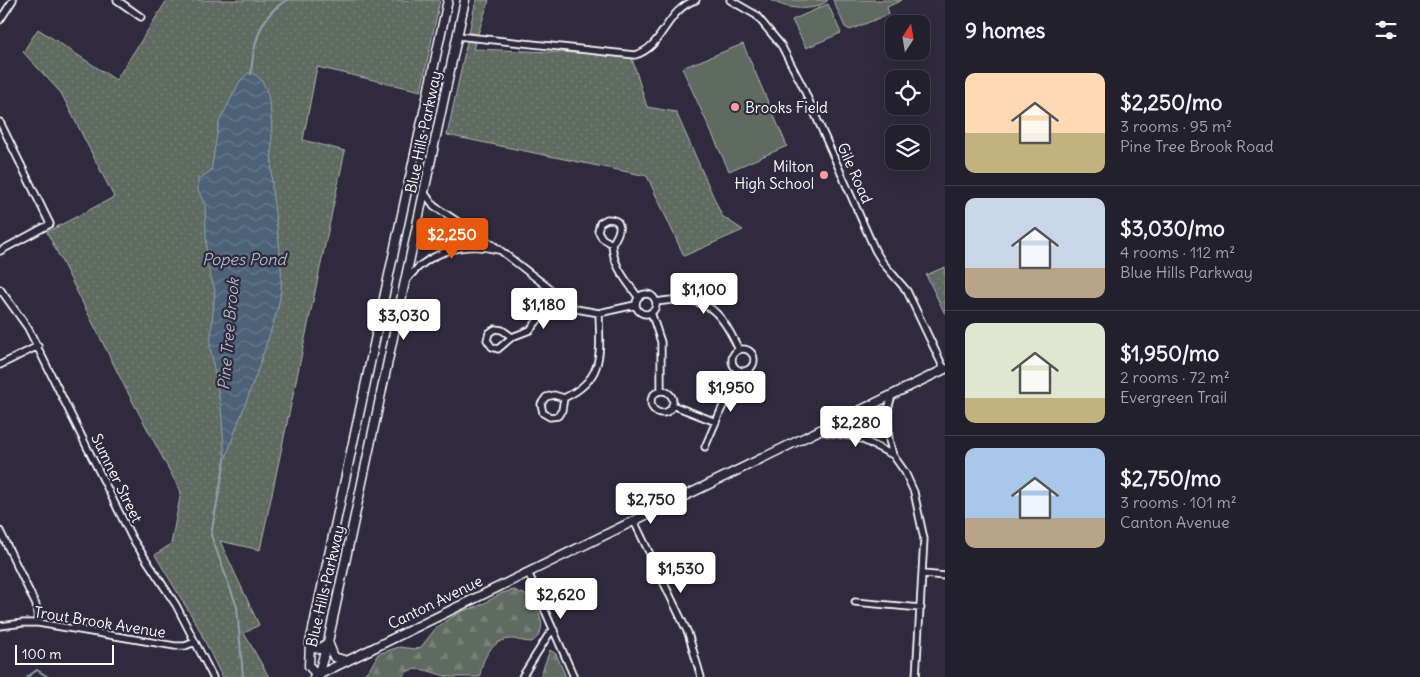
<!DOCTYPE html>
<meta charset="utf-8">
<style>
body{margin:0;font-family:Delius,sans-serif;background:#2b2836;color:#f1f3f6;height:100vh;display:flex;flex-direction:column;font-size:19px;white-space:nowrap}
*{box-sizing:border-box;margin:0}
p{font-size:16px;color:#a3a3aa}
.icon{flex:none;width:28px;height:28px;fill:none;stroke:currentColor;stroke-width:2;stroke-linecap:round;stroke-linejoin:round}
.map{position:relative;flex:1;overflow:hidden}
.drawer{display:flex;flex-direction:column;background:#23202e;width:475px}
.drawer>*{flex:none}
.needle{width:32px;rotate:12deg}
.controls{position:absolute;left:885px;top:15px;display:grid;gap:10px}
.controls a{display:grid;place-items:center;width:45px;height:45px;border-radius:10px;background:#23202e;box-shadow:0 5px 20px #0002,0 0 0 1px #403e4a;font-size:25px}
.scale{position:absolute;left:15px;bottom:12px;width:99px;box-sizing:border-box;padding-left:5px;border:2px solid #fff;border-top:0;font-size:14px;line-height:18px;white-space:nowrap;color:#fff;-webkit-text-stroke:4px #2f2a3d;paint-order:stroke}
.price{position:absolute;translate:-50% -42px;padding:0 11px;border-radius:5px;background:#fff;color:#222;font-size:16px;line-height:32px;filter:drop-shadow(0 1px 2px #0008)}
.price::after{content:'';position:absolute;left:50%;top:30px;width:15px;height:11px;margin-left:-8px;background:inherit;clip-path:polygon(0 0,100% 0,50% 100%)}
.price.on{background:#ea580c;color:#fff}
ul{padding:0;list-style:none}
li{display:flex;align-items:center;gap:15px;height:125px;padding:0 20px}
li+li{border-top:1px solid #403e4a}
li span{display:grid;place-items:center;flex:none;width:140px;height:100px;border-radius:10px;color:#555}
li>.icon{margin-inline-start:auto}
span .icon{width:60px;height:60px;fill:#fffc;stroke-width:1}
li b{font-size:21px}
h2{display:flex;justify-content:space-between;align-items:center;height:60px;padding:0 20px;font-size:21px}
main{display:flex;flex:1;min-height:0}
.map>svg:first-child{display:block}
.forest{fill:url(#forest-firs);stroke:#aeb5b0}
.park{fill:url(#park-dots);stroke:#aeb5b0}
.pitch{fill:#5e6b61;stroke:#aeb5b0}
.water{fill:url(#water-waves);stroke:#94a1ae}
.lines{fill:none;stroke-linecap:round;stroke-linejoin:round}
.stream{stroke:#94a1ae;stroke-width:2}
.minor-casing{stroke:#fff;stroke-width:9}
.secondary-casing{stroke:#fff;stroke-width:11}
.minor{stroke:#2f2a3d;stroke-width:5.5}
.secondary{stroke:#2f2a3d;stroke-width:8}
.poi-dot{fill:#ff9aa2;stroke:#2f2a3d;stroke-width:2}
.labels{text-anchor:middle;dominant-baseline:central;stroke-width:4.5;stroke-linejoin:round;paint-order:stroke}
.poi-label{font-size:15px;fill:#fff;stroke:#2f2a3d;text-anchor:start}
.street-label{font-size:15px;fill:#fff;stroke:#2f2a3d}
.water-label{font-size:16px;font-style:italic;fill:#afb8c2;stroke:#2f2a3d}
</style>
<main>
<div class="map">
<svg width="945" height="677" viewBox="0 0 945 677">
<defs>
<pattern id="forest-firs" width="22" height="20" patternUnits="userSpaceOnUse" patternTransform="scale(1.25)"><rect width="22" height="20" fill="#5e6b61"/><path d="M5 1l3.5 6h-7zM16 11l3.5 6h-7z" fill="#768179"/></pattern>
<pattern id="park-dots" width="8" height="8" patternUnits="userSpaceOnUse" patternTransform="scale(1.25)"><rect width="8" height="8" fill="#5e6b61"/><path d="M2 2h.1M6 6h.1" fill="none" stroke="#768179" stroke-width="1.8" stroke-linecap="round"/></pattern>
<pattern id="water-waves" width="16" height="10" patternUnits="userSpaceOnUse" patternTransform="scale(1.25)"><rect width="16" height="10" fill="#4d6278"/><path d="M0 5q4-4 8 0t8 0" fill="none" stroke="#687a8c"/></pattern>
</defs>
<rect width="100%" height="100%" fill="#2f2a3d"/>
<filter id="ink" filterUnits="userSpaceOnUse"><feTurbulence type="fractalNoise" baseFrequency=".02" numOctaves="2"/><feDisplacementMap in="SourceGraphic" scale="10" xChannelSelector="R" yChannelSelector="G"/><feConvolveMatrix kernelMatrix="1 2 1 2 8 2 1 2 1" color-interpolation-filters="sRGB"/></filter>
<g filter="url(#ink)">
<path class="forest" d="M514,590L531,597C540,612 549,630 532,642C526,642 519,640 513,639C492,638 481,660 480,677C470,677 460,677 451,677C437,676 413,660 402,677H361L371,667L378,654L399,647L415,649L421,647L436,628L447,620L463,611L481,605L502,593Z
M550,650L556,654L566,677H540Z"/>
<path class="park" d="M167,0H440L421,91L317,67L303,140L345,151L260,550L220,541L259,625L244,633L269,677H222L197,625L155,555L171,544L181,492L127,391L47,232L114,197L61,93L23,52L38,29L116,80Z
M476,0H489L473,49L631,55L647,107L676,112L722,216L743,230L684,256L647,176L447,135Z
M945,267V314L926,275Z"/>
<path class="pitch" d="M771,0H828C816,13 784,9 771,0Z
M833,0H902L887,7L889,14L850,30L845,27Z
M828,4L841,33L806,48L792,20Z
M743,44L787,146L729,171L682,68Z"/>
<path class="water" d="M248,73C260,73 265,85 268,96C275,126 270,157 272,187C275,224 285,260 280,298C277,314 271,330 266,345C254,384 238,421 225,460L221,408L210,346L215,290L207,265L205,204L198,191V179L211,171L219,122L240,81Z"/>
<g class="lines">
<path class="stream" d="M251,74C253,45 260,13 288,0
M225,460L211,535L237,607L243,677
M27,677L37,670L48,677"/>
<g class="minor-casing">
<path id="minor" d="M117,0L141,17
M730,0L756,15L781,45L802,85L875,250L883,263L907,291L944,369
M0,20L13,0
M457,36L635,55C664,47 665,10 696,0
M0,122L50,224L0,251
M424,192L434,206L496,247L576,309L599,313L635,305
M612,244L602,238L598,231L600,223L607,219C626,219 619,234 612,244C613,266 626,280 638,297
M456,248L465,235L461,224
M406,281C427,252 464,241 498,250
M0,289L28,328L132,538L176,605L213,677
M636 304a10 10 0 1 1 20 0a10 10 0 1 1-20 0Z
M656,302C705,294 719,307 739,350
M651,312L661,342V391
M495,329L502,330L512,337L498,349L492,347L487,340L489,333Z
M512,337L530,330L558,295
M732 360a11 11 0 1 1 22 0a11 11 0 1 1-22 0Z
M0,365L38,346
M651 402a11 11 0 1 1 22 0a11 11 0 1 1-22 0Z
M554,395L564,398L562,410L558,416L550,417L543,413L541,404L546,397Z
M892,395L887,413L889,440L893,455L905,472L914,492L924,539L916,677
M564,398C605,379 600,353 599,313
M672,405L716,422
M819,431L857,437L893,455
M705,447L738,371
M634,521L688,633L701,677
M0,531L36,605L38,623
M528,572L574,677
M923,574L945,576
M855,602L921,608
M0,626L23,623H38L175,646H185L195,642
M522,677L549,634L554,630"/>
</g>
<g class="secondary-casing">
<path id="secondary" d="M328,642L334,657L347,661
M310,643L315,648L320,649L327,643
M318,675L328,642L465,0
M314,677L945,369
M319,677L309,666L310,643L448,0"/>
</g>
<use href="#minor" class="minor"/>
<use href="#secondary" class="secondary"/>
</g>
</g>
<g class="poi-dot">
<circle cx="735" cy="107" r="5"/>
<circle cx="824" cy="175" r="5"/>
</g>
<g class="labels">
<g class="poi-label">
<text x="745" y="107">Brooks Field</text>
<text x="814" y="166" text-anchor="end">Milton<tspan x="814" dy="17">High School</tspan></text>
</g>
<g class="street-label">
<text transform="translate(423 132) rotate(-78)">Blue Hills Parkway</text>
<text transform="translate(855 173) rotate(66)">Gile Road</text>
<text transform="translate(117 478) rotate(64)">Sumner Street</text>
<text transform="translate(325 586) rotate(-77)">Blue Hills Parkway</text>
<text transform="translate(435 602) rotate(-26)">Canton Avenue</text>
<text transform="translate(100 622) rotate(9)">Trout Brook Avenue</text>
</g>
<g class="water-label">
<text x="244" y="259">Popes Pond</text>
<text transform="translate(228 334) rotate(-85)">Pine Tree Brook</text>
</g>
</g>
</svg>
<div class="controls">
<a><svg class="needle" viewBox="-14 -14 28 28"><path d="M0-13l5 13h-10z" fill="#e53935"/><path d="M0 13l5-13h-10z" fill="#a3a3aa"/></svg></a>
<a><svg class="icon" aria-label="locate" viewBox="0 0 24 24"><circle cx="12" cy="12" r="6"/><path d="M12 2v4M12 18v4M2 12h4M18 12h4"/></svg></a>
<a><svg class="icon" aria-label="layers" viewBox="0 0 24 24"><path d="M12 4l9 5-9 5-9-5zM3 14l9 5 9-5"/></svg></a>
</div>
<div class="scale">100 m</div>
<b class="price on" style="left:452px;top:260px">$2,250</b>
<b class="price" style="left:704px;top:315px">$1,100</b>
<b class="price" style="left:544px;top:330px">$1,180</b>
<b class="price" style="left:404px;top:341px">$3,030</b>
<b class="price" style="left:731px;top:413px">$1,950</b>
<b class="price" style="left:856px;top:448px">$2,280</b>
<b class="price" style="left:651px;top:525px">$2,750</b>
<b class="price" style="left:681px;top:594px">$1,530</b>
<b class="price" style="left:561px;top:620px">$2,620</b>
</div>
<section class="drawer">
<h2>9 homes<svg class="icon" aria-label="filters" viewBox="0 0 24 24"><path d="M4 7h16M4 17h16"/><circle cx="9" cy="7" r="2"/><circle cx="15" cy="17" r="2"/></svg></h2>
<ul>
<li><span style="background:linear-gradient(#ffd9b3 60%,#c2b280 0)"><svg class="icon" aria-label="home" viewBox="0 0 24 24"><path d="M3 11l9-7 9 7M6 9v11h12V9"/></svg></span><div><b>$2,250/mo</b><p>3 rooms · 95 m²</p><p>Pine Tree Brook Road</p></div></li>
<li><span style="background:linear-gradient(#c9d6e8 70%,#b9a48a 0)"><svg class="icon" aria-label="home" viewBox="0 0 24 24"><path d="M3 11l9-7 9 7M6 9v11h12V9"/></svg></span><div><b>$3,030/mo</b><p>4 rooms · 112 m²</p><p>Blue Hills Parkway</p></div></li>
<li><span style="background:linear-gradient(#dfe7d0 75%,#c2b280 0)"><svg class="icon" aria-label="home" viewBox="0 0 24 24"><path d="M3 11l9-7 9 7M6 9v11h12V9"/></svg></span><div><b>$1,950/mo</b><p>2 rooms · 72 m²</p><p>Evergreen Trail</p></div></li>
<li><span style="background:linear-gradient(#a9c7e8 70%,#b9a48a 0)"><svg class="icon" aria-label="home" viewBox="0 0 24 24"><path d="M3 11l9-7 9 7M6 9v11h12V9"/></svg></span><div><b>$2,750/mo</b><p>3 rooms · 101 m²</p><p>Canton Avenue</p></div></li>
</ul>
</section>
</main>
